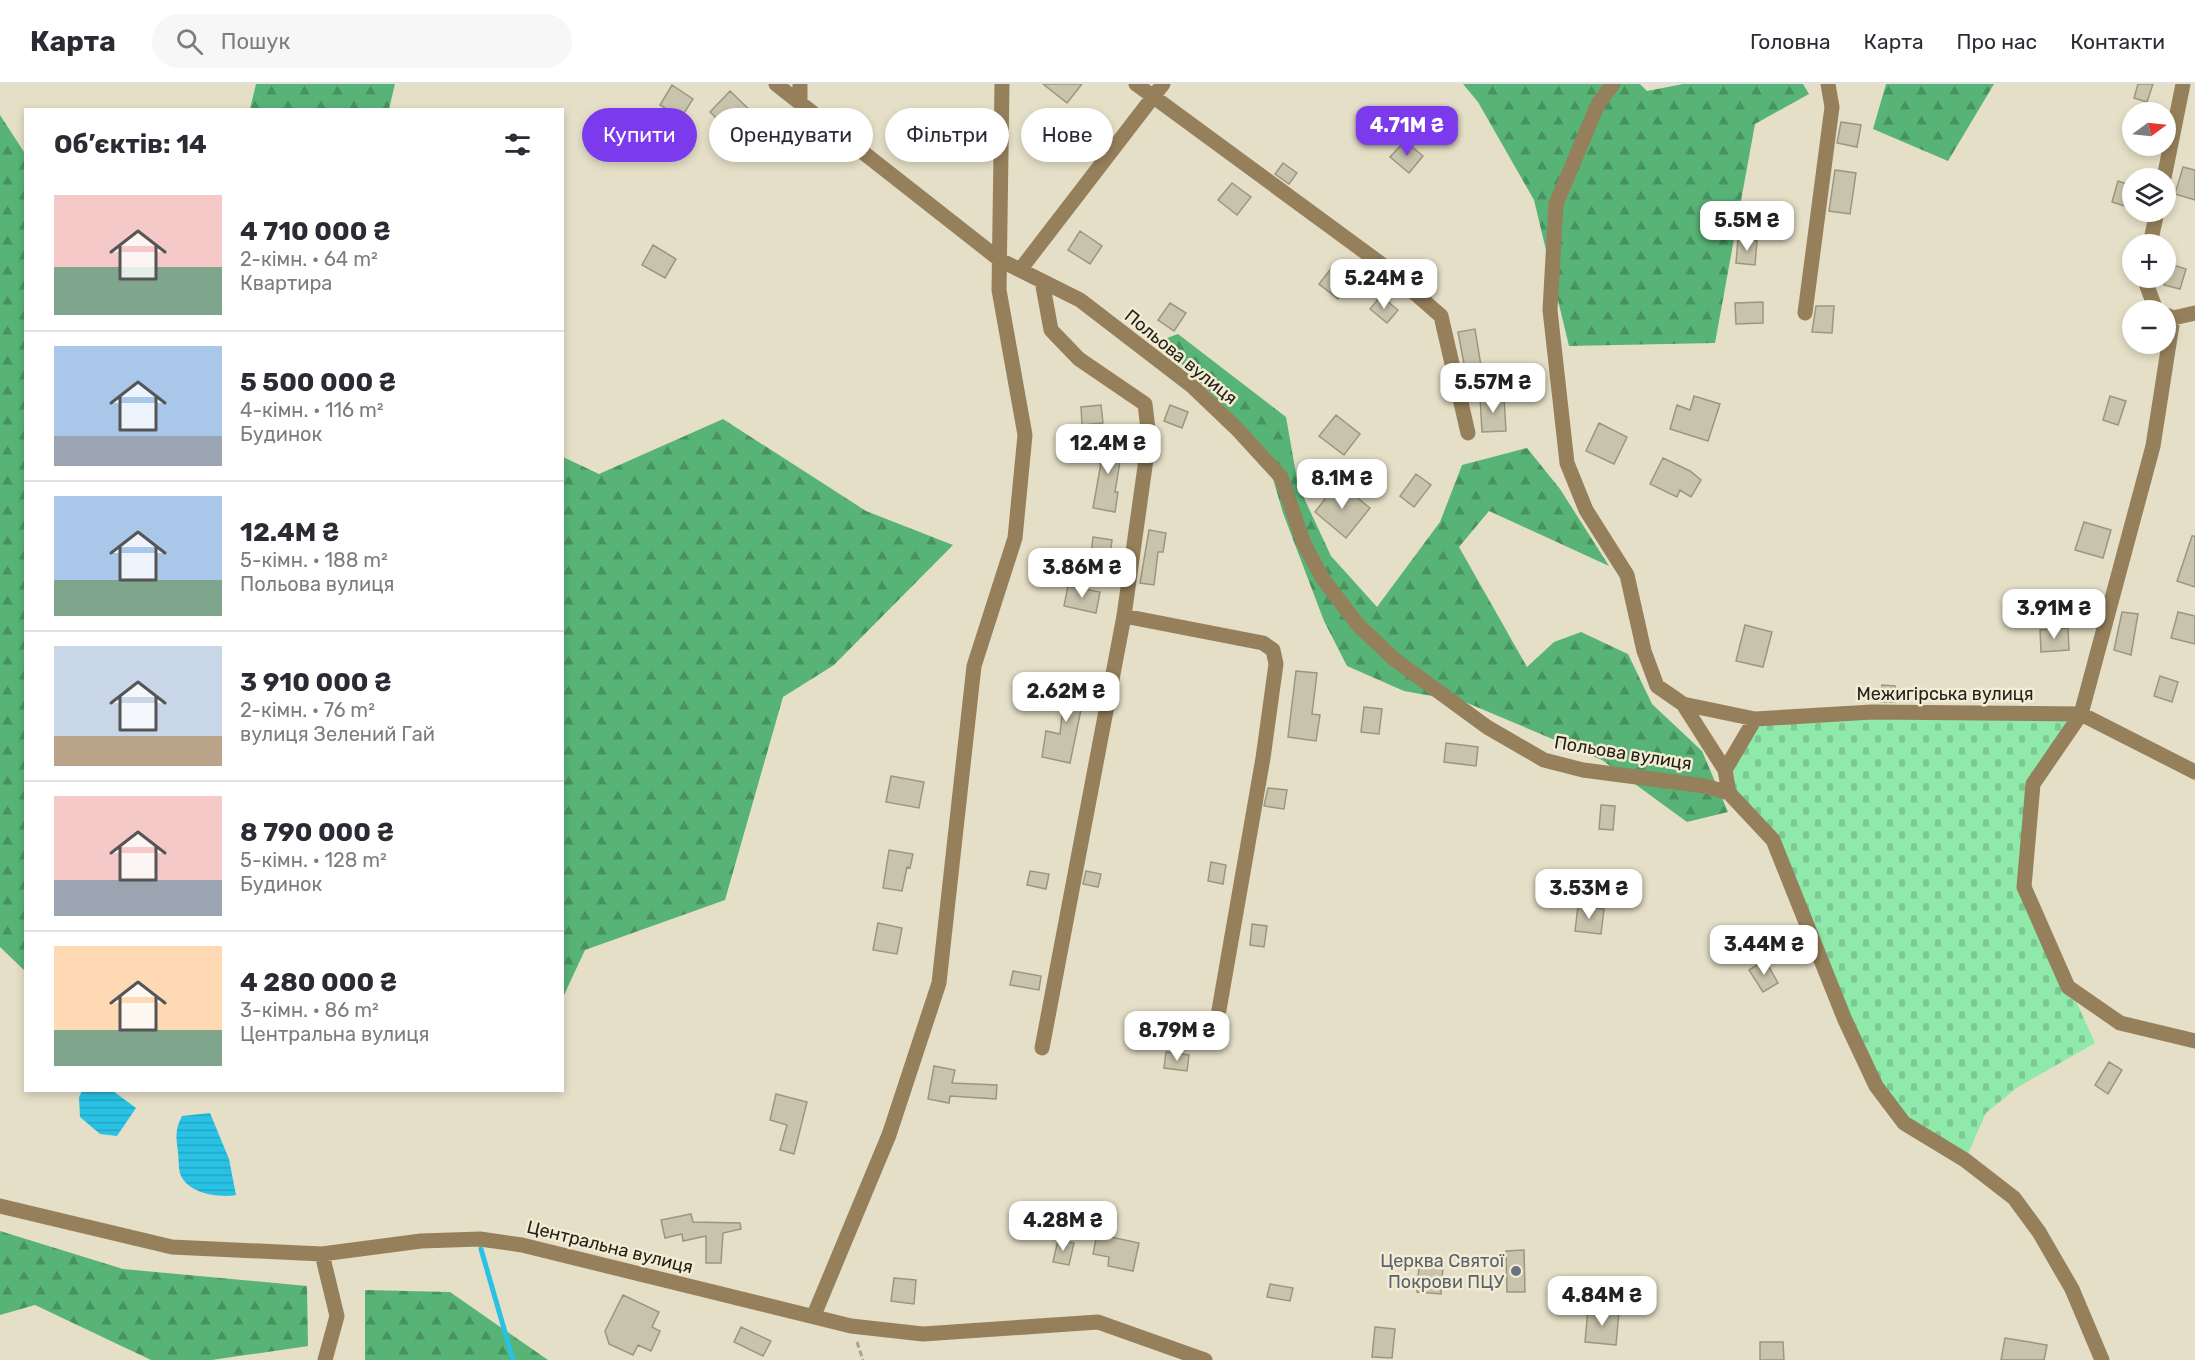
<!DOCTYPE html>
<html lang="uk">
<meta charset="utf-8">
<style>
body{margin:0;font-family:Rubik,sans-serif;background:#f7f7f7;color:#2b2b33;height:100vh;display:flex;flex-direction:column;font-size:22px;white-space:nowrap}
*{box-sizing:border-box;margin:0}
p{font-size:20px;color:#7c7c81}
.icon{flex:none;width:33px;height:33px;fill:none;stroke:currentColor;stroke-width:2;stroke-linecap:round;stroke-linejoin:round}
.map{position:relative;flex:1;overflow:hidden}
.sheet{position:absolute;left:24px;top:24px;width:540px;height:984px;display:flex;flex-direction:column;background:#fff;border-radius:0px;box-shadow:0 3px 9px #0003}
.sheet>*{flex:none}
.hud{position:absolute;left:582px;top:24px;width:570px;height:54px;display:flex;gap:12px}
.needle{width:39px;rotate:75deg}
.buttons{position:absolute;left:2122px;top:18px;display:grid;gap:12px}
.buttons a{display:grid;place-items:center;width:54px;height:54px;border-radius:50%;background:#fff;box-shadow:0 3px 9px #0003;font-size:30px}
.price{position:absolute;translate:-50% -51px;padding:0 14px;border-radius:12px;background:#fff;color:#222;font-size:20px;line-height:39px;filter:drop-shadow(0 2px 3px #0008)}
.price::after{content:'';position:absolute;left:50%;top:36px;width:18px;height:14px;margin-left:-9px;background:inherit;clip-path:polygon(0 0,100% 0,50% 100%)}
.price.current{background:#7c3aed;color:#fff}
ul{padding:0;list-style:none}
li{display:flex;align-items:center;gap:18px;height:150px;padding:0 30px}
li+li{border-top:2px solid #e1e1e2}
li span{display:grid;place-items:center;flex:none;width:168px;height:120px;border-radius:0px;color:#555}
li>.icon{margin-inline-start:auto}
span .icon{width:72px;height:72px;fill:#fffc;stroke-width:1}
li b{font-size:26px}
h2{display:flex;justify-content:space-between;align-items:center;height:72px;padding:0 30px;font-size:26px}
.tag{padding:0 21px;border-radius:27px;background:#fff;box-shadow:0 3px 9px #0003;font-size:21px;line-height:54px}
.tag.current{background:#7c3aed;color:#fff}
header{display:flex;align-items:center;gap:36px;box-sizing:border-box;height:84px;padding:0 30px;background:#fff;border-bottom:2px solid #e1e1e2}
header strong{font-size:28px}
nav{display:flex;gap:33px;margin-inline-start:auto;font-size:21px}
.search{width:420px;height:54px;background:#f7f7f7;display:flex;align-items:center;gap:15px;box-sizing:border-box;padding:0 21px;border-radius:33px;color:#7c7c81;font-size:22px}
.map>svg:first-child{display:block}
.forest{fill:url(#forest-firs)}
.cemetery{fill:url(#cemetery-stones)}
.water{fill:url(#water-rules)}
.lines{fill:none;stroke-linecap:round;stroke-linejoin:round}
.stream{stroke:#29c2e5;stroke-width:5}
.building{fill:#c8c3ab;stroke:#9b967f;stroke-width:1.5}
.path{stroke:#a9a591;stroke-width:3;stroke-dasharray:6 3;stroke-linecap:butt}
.minor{stroke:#96805c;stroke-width:15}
.worship-dot{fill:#6b7280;stroke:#f2ecd4;stroke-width:2}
.labels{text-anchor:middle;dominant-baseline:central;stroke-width:5;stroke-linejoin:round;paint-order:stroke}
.street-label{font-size:18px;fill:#232118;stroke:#f2ecd4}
.worship-label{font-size:18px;fill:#5b616d;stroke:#f2ecd4;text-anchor:end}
</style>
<header>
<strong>Карта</strong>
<div class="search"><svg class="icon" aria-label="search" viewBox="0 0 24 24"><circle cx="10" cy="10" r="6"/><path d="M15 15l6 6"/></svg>Пошук</div>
<nav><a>Головна</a><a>Карта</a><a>Про нас</a><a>Контакти</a></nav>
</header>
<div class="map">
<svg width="2195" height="1276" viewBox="0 0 2195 1276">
<defs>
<pattern id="forest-firs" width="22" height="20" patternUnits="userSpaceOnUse" patternTransform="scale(1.5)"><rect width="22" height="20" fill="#57b476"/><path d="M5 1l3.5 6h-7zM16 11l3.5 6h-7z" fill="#489260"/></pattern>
<pattern id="cemetery-stones" width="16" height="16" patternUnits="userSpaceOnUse" patternTransform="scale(1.5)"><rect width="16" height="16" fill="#8fe9aa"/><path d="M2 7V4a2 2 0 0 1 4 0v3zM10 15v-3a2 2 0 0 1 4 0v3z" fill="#7bc892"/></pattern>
<pattern id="water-rules" width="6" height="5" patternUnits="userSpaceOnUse" patternTransform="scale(1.5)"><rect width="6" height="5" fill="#29c2e5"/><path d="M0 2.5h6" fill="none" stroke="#24a6c4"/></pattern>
</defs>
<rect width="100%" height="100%" fill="#e5dfc7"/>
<path class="forest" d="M256,0H395L389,25H250Z
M1463,0H1640L1647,7L1683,0H1803L1809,10L1755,40L1715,259L1569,262L1534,116L1478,18Z
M1886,0H1994L1948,77L1873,45Z
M0,31L26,71L25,887L0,863Z
M1178,250L1286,333L1298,401L1331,472L1377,523L1440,438L1462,381L1527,364L1560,405L1609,482L1489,427L1459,463L1527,583L1554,558L1581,548L1628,570L1652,620L1702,667L1728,728L1687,738L1602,676L1465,618L1404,607L1347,582L1324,537L1283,429L1264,364L1159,257Z
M723,335L866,427L953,461L834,581L783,613L725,816L585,866L563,913V373L599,390Z
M0,1147L123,1185L307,1202L308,1262L212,1276H151L35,1221L0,1231Z
M365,1206L450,1208L548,1276H365Z"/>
<path class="cemetery" d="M2081,630L2033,700L2024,803L2095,959L2018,1003L1986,1029L1965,1076L1904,1039L1876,1002L1773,756L1741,720L1725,686L1755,635Z"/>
<path class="water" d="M82,1007H113L136,1024L117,1052L100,1050L80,1033L79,1013Z
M210,1029L229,1075L236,1111C219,1114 190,1110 181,1092C178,1085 179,1075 178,1068C176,1053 175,1045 182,1032Z"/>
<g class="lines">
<path class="stream" d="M481,1165L513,1276"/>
</g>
<path class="building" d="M1043,0H1082L1067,19Z
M2138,0H2153L2147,18L2134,14Z
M672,1L693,15L681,34L660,21Z
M730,7L758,34L738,55L710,28Z
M1841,38L1861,41L1857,63L1837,59Z
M1405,57L1423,72L1409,89L1390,73Z
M1283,79L1297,89L1289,100L1275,90Z
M2183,83L2195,86V116L2175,110Z
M1835,86L1856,89L1850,130L1829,127Z
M2118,97L2133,102L2128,123L2112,118Z
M1232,99L1251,113L1237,131L1218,116Z
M1080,147L1102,162L1090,180L1068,166Z
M1738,155L1757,157L1755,181L1736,179Z
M653,161L676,175L665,194L642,181Z
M2170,180L2186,185L2180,205L2164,201Z
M1333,182L1352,197L1338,215L1319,200Z
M1381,212L1398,226L1387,239L1370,225Z
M1763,218V239L1736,240L1735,219Z
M1170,219L1186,229L1174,247L1158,236Z
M1816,222H1834L1832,249L1812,248Z
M1475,245L1481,282L1465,285L1458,248Z
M1504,312L1506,347L1482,348L1480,313Z
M1694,312L1720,320L1708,357L1670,345L1677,321L1690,326Z
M2110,312L2126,317L2118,341L2103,336Z
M1101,321L1103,339L1082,341L1081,323Z
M1170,321L1188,328L1182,344L1164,337Z
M1336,331L1360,350L1344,371L1319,352Z
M1599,339L1627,353L1614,380L1586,367Z
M1100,355L1123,359L1115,408H1118L1115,428L1093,424L1101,379L1096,378Z
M1663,374L1690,387L1701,396L1691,413L1680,406L1677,413L1650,400Z
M1416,390L1431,401L1414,423L1400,412Z
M1338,398L1370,424L1346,454L1315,428Z
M2084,438L2111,446L2103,474L2075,466Z
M1149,446L1166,449L1163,468H1158L1154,501L1140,499Z
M2192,452H2195V503L2177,497Z
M1093,453L1112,456L1109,481L1090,479Z
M1068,502L1100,508L1096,529L1064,522Z
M2122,528L2138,530L2131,571L2114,566Z
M2178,528L2195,532V560L2171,554Z
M1745,541L1772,548L1763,583L1736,577Z
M2068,544L2069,566L2041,568L2040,546Z
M1296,587L1317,589L1312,630L1320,631L1316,657L1288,653Z
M2160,592L2178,598L2172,618L2154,612Z
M1066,594L1087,597L1070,679L1042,673L1046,647L1060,650Z
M1882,601L1895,602V618H1881Z
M1364,623L1382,625L1379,650L1361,648Z
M1446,659L1478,663L1476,682L1444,678Z
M891,692L924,698L919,724L886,718Z
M1268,704L1287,706L1284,725L1264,722Z
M1601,721L1615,722L1613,746L1599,745Z
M889,766L913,770L910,784L907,783L902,807L883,804Z
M1211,778L1226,781L1223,800L1208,797Z
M1030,787L1049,790L1046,805L1027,801Z
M1086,787L1101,790L1098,803L1083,800Z
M1578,822L1604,825L1601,850L1575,847Z
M878,839L902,844L897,870L873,866Z
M1252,840L1267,842L1264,863L1250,861Z
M1765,876L1778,899L1763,908L1749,886Z
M1013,887L1041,892L1039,906L1010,901Z
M1166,968L1189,971L1187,987L1164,984Z
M2109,978L2122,986L2108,1010L2095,1001Z
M934,982L955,986L952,999L997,1001L996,1015L950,1012L949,1019L928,1015Z
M776,1010L807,1018L794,1070L780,1066L787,1041L770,1036Z
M691,1130L693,1138L740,1139L741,1145L723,1149L721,1179H706V1152L683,1157L682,1150L665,1154L661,1136Z
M1097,1150L1139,1159L1133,1187L1108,1182L1109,1173L1093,1170Z
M1058,1156L1074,1159L1069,1181L1053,1178Z
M1524,1166L1525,1208H1507L1506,1167Z
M1419,1181L1443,1183L1441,1210L1417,1208Z
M894,1194L916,1196L914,1220L891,1217Z
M1270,1200L1293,1204L1290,1217L1267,1213Z
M623,1211L659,1228L652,1243L660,1247L651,1267L638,1261L633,1271L609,1260L605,1247Z
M1588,1225L1619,1227L1616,1261L1585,1258Z
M741,1243L771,1257L763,1272L734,1258Z
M1375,1243L1395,1245L1392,1274L1372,1273Z
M2005,1254L2047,1261L2044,1276H2001Z
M1760,1258H1783L1784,1276H1760Z"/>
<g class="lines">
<path class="path" d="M857,1258L863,1276"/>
<path class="minor" d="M776,0L1000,176L1080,216L1192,302L1237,345L1281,393L1304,460L1323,495L1358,541L1394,575L1487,643L1544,676L1583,686L1705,702L1729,709
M1136,0L1384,182L1441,232L1468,349
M1613,0L1598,20L1556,120L1550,226L1567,379L1586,426L1627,491L1644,567L1657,602L1683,620L1725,686
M800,19V0
M2164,94L2183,0
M2150,160L2157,128
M1020,186L1163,0
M2144,194L2156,226
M1042,197L1051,246L1079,275L1145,320L1149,354L1124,532L1042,964
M1805,229L1832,23L1828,0
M2166,231L2173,234L2195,229
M2173,234L2153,362L2081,630L2033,700L2024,803L2068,903L2120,939L2195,957
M1124,532L1263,559L1273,566L1276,580L1263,674L1219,926
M1683,620L1755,635L1872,628L2081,630L2195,688
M1755,635L1725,686L1729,709L1773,756L1845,936L1876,1002L1904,1039L1965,1076L2014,1114L2039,1148L2072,1205L2102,1276
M0,1122L172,1163L322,1170L421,1157L480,1155L522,1161L851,1242L923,1250L1098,1238L1205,1276
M322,1170L337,1232L325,1276
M814,1231L889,1051L939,899L974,582L1015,454L1025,351L999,206L1002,0"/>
</g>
<circle class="worship-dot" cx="1516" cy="1187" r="6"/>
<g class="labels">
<g class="street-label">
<text transform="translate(1181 273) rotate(39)">Польова вулиця</text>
<text x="1945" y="610">Межигірська вулиця</text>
<text transform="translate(1623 669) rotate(9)">Польова вулиця</text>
<text transform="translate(610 1163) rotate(14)">Центральна вулиця</text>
</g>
<g class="worship-label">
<text x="1504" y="1177">Церква Святої<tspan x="1504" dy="21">Покрови ПЦУ</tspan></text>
</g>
</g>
</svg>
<div class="buttons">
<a><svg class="needle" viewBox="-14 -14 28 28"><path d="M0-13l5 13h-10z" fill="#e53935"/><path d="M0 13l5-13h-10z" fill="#7c7c81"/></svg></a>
<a><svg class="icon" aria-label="layers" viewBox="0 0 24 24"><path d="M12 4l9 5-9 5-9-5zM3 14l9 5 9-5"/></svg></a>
<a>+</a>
<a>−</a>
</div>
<b class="price current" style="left:1407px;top:73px">4.71M ₴</b>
<b class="price" style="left:1747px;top:168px">5.5M ₴</b>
<b class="price" style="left:1384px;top:226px">5.24M ₴</b>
<b class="price" style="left:1493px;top:330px">5.57M ₴</b>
<b class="price" style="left:1108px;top:391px">12.4M ₴</b>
<b class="price" style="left:1342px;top:426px">8.1M ₴</b>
<b class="price" style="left:1082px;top:515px">3.86M ₴</b>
<b class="price" style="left:2054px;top:556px">3.91M ₴</b>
<b class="price" style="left:1066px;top:639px">2.62M ₴</b>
<b class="price" style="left:1589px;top:836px">3.53M ₴</b>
<b class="price" style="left:1764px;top:892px">3.44M ₴</b>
<b class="price" style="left:1177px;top:978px">8.79M ₴</b>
<b class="price" style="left:1063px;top:1168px">4.28M ₴</b>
<b class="price" style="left:1602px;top:1243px">4.84M ₴</b>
<div class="hud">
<a class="tag current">Купити</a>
<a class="tag">Орендувати</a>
<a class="tag">Фільтри</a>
<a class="tag">Нове</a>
</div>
<section class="sheet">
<h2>Об’єктів: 14<svg class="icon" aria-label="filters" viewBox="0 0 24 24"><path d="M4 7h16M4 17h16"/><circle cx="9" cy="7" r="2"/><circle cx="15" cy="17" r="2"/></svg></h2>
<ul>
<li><span style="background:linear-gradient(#f6c9c9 60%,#7fa58c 0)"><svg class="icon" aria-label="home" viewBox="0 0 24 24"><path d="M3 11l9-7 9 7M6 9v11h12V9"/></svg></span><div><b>4 710 000 ₴</b><p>2-кімн. · 64 m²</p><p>Квартира</p></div></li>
<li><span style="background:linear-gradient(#a9c7e8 75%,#9aa5b1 0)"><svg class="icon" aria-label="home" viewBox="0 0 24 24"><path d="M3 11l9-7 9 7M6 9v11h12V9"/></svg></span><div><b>5 500 000 ₴</b><p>4-кімн. · 116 m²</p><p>Будинок</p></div></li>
<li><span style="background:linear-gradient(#a9c7e8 70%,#7fa58c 0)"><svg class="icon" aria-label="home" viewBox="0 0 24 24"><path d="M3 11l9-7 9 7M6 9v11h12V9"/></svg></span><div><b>12.4M ₴</b><p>5-кімн. · 188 m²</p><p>Польова вулиця</p></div></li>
<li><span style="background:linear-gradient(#c9d6e8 75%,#b9a48a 0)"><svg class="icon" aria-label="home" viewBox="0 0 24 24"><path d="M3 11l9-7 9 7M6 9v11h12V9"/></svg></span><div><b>3 910 000 ₴</b><p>2-кімн. · 76 m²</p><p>вулиця Зелений Гай</p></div></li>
<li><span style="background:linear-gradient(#f6c9c9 70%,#9aa5b1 0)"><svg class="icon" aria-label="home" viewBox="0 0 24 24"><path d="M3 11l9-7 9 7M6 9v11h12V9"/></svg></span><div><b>8 790 000 ₴</b><p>5-кімн. · 128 m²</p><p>Будинок</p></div></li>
<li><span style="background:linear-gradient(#ffd9b3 70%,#7fa58c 0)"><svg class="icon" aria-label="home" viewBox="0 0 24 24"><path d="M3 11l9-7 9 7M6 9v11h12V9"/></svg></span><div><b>4 280 000 ₴</b><p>3-кімн. · 86 m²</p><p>Центральна вулиця</p></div></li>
</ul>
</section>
</div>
